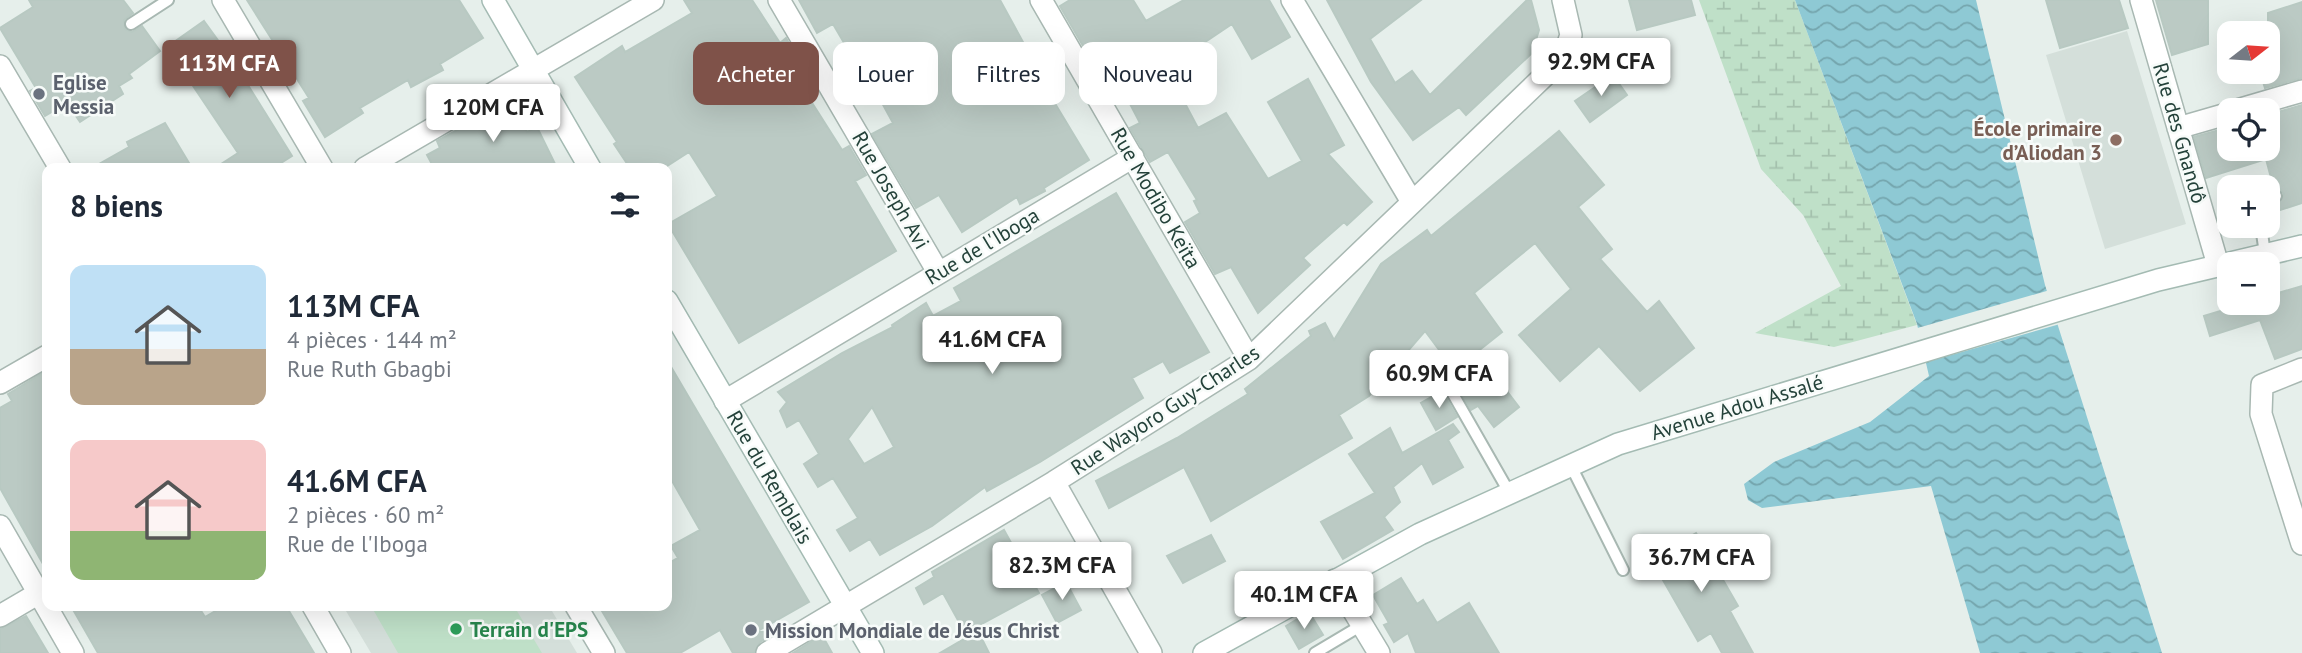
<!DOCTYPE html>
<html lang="fr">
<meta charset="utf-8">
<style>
body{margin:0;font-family:"PT Sans",sans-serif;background:#f6f6f7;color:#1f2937;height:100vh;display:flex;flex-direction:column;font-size:26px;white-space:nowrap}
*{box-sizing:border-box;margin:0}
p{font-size:23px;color:#747a83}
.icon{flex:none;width:38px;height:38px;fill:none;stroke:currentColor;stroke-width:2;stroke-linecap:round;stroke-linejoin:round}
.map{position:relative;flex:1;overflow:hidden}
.drawer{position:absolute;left:42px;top:163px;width:630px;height:448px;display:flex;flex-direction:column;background:#fff;border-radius:14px;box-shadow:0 7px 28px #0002}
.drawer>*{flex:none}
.top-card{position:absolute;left:693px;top:42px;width:665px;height:63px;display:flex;gap:14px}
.needle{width:46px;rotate:73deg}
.fabs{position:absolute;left:2217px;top:21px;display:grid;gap:14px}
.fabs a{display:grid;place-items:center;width:63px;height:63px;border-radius:14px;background:#fff;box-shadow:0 7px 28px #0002;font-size:35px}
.price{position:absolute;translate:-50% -60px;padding:0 16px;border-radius:7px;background:#fff;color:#222;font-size:23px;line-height:46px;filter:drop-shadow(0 2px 4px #0008)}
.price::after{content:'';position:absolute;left:50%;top:42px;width:21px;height:16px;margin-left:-10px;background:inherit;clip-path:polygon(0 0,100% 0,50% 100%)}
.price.active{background:#7f5249;color:#fff}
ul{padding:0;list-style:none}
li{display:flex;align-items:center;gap:21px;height:175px;padding:0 28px}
li span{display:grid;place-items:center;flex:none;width:196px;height:140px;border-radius:14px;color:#555}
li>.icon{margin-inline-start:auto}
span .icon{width:84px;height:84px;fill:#fffc;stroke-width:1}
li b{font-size:30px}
h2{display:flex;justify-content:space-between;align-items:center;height:84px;padding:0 28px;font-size:30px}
.chip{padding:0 24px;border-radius:14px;background:#fff;box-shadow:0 7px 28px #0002;font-size:24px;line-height:63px}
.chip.active{background:#7f5249;color:#fff}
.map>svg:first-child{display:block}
.built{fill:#d4dfda}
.green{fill:#bfe0c8}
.wetland{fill:url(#wetland-marsh)}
.water{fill:url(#water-waves)}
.pier{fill:#e6efeb}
.building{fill:#bbcac4;stroke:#b8c9c2;stroke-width:2;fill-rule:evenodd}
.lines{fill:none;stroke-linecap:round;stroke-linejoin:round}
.lane-casing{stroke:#a8b8b2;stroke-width:14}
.street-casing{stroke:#a8b8b2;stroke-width:24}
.secondary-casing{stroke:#a4bbb3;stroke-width:24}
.lane{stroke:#fff;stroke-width:10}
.street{stroke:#fff;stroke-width:21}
.secondary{stroke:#fff;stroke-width:21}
.worship-dot{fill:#6b7280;stroke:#f7fbf9;stroke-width:2.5}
.education-dot{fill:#8d6e63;stroke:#f7fbf9;stroke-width:2.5}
.leisure-dot{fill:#2e9e5b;stroke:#f7fbf9;stroke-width:2.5}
.labels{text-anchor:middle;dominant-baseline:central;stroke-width:5;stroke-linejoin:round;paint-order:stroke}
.worship-label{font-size:21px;font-weight:bold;fill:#5b616d;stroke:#f7fbf9;text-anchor:start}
.education-label{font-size:21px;font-weight:bold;fill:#785e54;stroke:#f7fbf9;text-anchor:end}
.street-label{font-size:21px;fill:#24423a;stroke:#f7fbf9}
.leisure-label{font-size:21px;font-weight:bold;fill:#27864d;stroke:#f7fbf9;text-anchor:start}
</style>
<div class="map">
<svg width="2302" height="653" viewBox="0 0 2302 653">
<defs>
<pattern id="wetland-marsh" width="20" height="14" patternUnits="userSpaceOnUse" patternTransform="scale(1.75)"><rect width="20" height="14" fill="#bfe0c8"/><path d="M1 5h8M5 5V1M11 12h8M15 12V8" fill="none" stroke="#a4c1ad"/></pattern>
<pattern id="water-waves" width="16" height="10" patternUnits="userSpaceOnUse" patternTransform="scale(1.75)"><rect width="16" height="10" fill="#8ec9d4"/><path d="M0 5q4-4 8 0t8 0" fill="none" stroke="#74a5ad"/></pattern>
</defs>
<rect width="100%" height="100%" fill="#e6efeb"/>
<path class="built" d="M2127,31L2186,224L2105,249L2046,55Z
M343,606H549L577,653H371Z"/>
<path class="green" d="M371,606H514L542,653H398Z"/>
<path class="wetland" d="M1699,0H1795L1917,325L1834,347L1755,333L1841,286L1803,215L1761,169Z"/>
<path class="water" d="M1795,0H1976L2045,285L2162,653H1980L1931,486L1762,508L1748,500L1744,484L1774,462L1870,422L1929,376L1917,324Z"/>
<path class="pier" d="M2050,290L2060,324L1923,363L1914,329Z"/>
<path class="building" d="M29,0H123L133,13L124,20L125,29L132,32L142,26L160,51L129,74L132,78L119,86L123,94L80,122L67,103L45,116L30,91L36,88L0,28L33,7Z
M247,0H459L483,38L440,64L443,70L411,87L408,80L360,108L363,113L325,137L303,101L309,98Z
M684,0H752L780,43L786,38L811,82L802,87L842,150L849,146L866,175L855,181L896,251L739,343L668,224L717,196L689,152L664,168H630L614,144L617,142L575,77L622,46L625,52L692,13Z
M799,0H1000L1041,75L1039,77L1089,160L1044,188L1045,191L1020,204L1017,197L962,232L939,195L916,208L872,134L893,123L863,68L860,70L833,24L817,33Z
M1070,0H1133L1146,21L1184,0H1269L1290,37L1252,59L1232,24L1174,63L1180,71L1171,77L1198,128L1226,113L1268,179L1302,161L1268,102L1308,79L1344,145L1328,154L1372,202L1347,225L1344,222L1303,258L1310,265L1258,313L1231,267L1215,274L1185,222L1200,213L1194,201L1197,200L1168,152L1150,162L1130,128L1140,123L1115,75L1112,76L1100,53L1090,58L1060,6Z
M1327,0H1421L1370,39L1395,83L1412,71L1430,95L1527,0H1531L1539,30L1532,53L1466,115L1459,107L1413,140L1371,82Z
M1629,0H1691L1695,15L1637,30Z
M2046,0H2119L2128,28L2060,48Z
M2156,0H2208V44L2172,55Z
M2302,2V78L2265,88L2260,72H2268V13Z
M204,21L233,61L292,156L273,168H215L238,153L167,47Z
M1613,75L1627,95L1590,122L1575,101Z
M510,101L527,132L537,127L557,168H434L427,155L440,148L437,141Z
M2302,105V203L2280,210L2278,204L2284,194L2280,189H2274L2266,159L2206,178L2194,137L2230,127V149H2268V115Z
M165,123L192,168H92L129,147L127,142Z
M1559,131L1604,185L1578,207L1612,249L1600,259L1647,312L1659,301L1694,348L1640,391L1599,346L1560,381L1519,335L1571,289L1535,243L1474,293L1502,332L1477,352L1519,407L1494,427L1478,406L1471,410L1455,382L1460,378L1425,331L1369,396L1339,415L1352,438L1211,521L1184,467L1109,508L1096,481L1177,438L1248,394L1245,389L1311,336L1309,331L1325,323L1334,340L1381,264L1427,230L1431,236Z
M1116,193L1209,352L1170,373L1163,361L1132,378L1143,398L1040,462L987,491L985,487L932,526L880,555L870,539L850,551L837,530L858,518L833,478L818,487L804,464L819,454L799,420L787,427L780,411L787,402L778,392L842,353L893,327L892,325L926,303L933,316L961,301L954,288ZM872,407L894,447L864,464L848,439Z
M2302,286V349L2275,359L2260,320L2210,336L2204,316L2247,303H2268V296Z
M667,360L809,602L756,632H777L760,642L754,653H733L720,630L680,653H627L599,606H667V564L678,558L671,546L700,530L667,472Z
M43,373L47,380V571L0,488V408L12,401L8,394Z
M1442,391L1457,417L1436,430L1421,403Z
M1453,424L1459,432L1448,440L1463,467L1433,484L1422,463L1393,487L1400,502L1384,517L1393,530L1343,559L1321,522L1375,493L1349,454L1390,428L1402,453Z
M1004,530L1039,593L965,633L943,593L924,604L916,588L934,577L932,572Z
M1696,533L1738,606L1730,611L1753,653H1722L1711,633L1698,641L1651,559Z
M1211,535L1225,561L1183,583L1167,556Z
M1401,578L1417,604L1423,600L1437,623L1469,603L1499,653H1416L1408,633L1394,642L1384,625L1389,623L1373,595Z
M1066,582L1081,610L1057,623L1042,595Z
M71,606H198L205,617L224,606H286L314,653H98Z
M1309,612L1323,635L1299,649L1286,626Z
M26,616L48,653H0V629Z
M978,631L989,653H940Z
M822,635L832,653H793Z"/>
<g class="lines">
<g class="lane-casing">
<path id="lane" d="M131,24L168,0
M2268,202L2276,196
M2261,226L2265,254
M1437,366L1509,492
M1570,464L1623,570
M1315,653L1362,625"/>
</g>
<g class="street-casing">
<path id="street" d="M223,0L322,168
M779,0L938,272
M1041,0L1249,359
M1292,0L1412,202
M2141,0L2218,265
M0,66L60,168
M2237,110L2302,91
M2178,128L2230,113
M365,168L653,0
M2302,369L2262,385L2261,414L2302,544
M0,383L47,356
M725,401L1133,157
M1054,482L1151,653
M0,526L73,653
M1335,580L1379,653
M313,606L340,653
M576,606L604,653
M0,616L39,593
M767,653L1054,482L1249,359L1563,58L1571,35L1563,0"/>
</g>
<g class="secondary-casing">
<path id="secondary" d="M493,0L590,168
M667,301L873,653
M1204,653L1420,534L1618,444L2158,280L2302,246"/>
</g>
<use href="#lane" class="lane"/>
<use href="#street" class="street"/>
<use href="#secondary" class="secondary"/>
</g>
<g class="worship-dot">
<circle cx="39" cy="94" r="7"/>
<circle cx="751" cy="630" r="7"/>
</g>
<circle class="education-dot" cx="2116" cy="140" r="7"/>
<circle class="leisure-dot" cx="456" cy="629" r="7"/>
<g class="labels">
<g class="worship-label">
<text x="53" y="82">Eglise<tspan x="53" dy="24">Messia</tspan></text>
<text x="765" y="630">Mission Mondiale de Jésus Christ</text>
</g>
<g class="education-label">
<text x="2102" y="128">École primaire<tspan x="2102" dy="24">d’Aliodan 3</tspan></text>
</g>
<g class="street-label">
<text transform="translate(2180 133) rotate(74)">Rue des Gnandô</text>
<text transform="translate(891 190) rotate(60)">Rue Joseph Avi</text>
<text transform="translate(1156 198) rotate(60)">Rue Modibo Keïta</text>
<text transform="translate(982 246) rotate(-31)">Rue de l'Iboga</text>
<text transform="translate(1737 407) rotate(-17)">Avenue Adou Assalé</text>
<text transform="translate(1165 410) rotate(-33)">Rue Wayoro Guy-Charles</text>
<text transform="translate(770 477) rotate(60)">Rue du Remblais</text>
</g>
<g class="leisure-label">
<text x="470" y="629">Terrain d'EPS</text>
</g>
</g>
</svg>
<div class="fabs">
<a><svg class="needle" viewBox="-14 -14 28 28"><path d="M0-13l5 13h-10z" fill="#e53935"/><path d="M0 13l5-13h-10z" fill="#747a83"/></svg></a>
<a><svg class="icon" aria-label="locate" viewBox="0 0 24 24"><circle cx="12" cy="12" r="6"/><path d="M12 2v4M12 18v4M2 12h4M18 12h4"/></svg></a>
<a>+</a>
<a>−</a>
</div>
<b class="price" style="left:1601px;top:98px">92.9M CFA</b>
<b class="price active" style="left:229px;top:100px">113M CFA</b>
<b class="price" style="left:493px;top:144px">120M CFA</b>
<b class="price" style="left:992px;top:376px">41.6M CFA</b>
<b class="price" style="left:1439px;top:410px">60.9M CFA</b>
<b class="price" style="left:1701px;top:594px">36.7M CFA</b>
<b class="price" style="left:1062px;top:602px">82.3M CFA</b>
<b class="price" style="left:1304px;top:631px">40.1M CFA</b>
<div class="top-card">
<a class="chip active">Acheter</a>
<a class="chip">Louer</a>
<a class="chip">Filtres</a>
<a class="chip">Nouveau</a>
</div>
<section class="drawer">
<h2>8 biens<svg class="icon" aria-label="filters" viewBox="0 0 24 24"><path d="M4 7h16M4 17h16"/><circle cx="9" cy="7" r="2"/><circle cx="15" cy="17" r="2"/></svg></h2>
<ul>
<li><span style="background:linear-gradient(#bfe0f5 60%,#b9a48a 0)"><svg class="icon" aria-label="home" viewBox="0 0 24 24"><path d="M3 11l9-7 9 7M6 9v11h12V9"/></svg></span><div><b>113M CFA</b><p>4 pièces · 144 m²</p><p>Rue Ruth Gbagbi</p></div></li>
<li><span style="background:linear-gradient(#f6c9c9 65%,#8fb573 0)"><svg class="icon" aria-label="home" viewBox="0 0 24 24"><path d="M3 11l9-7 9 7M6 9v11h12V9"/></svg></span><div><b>41.6M CFA</b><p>2 pièces · 60 m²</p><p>Rue de l'Iboga</p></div></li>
</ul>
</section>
</div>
